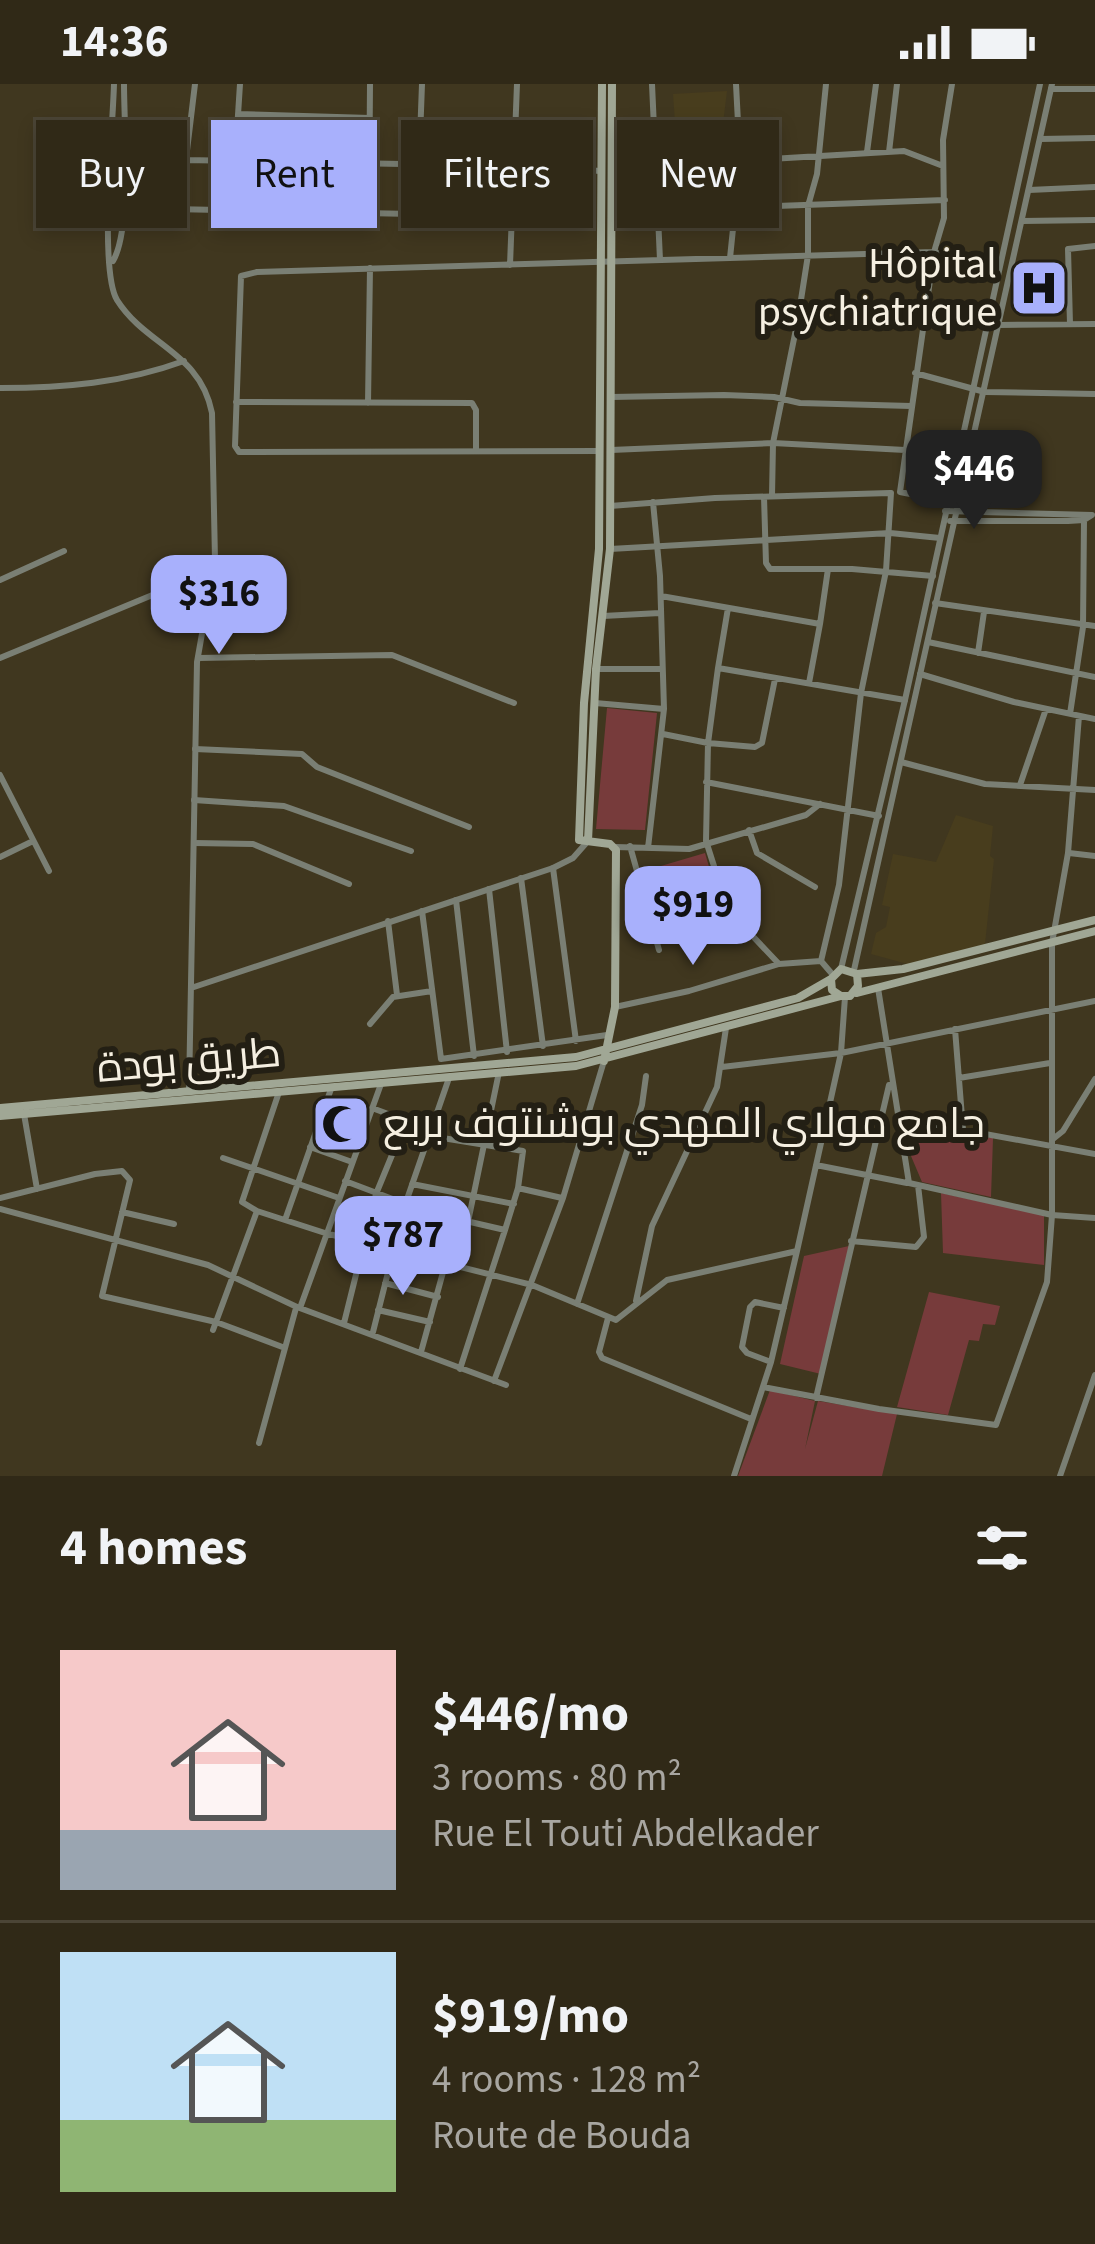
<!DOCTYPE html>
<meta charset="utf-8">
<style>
body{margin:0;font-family:"Source Sans 3",Cairo,sans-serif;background:#3c3524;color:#f1f3f6;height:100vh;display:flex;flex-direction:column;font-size:45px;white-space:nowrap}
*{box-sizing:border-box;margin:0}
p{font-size:39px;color:#a8a6a1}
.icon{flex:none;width:66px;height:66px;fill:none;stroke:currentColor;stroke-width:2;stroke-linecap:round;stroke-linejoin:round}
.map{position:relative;height:1392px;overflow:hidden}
.details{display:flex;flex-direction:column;background:#302917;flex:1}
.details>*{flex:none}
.guide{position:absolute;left:36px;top:36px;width:1023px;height:108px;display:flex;gap:24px}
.price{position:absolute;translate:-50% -102px;padding:0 27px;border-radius:24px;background:#a8b0fc;color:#111;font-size:39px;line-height:78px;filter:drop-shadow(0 3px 6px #0008)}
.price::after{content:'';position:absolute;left:50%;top:72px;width:36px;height:27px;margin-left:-18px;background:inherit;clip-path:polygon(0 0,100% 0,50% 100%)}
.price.on{background:#222;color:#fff}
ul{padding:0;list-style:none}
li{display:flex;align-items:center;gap:36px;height:300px;padding:0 60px}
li+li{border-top:3px solid #4b4536}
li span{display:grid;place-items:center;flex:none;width:336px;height:240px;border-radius:0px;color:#555}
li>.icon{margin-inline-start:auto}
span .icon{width:144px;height:144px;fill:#fffc;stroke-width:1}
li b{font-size:51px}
h2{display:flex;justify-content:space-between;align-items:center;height:144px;padding:0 60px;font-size:51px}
.pill{padding:0 42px;border-radius:0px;background:#302917;box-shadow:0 6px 18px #0003,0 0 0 3px #4b4536;font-size:42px;line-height:108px}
.pill.on{background:#a8b0fc;color:#111}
.status{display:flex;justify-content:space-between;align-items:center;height:84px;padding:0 60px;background:#302917;direction:ltr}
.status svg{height:33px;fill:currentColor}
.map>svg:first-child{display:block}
.built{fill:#483d1d}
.green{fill:#773b3b}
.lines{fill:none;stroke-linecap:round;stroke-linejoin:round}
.minor{stroke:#7a7f74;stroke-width:6}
.tertiary{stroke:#7a7f74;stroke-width:6}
.secondary{stroke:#a0a795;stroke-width:8}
.labels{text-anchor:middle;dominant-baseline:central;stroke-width:12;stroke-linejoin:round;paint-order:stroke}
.poi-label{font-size:42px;fill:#f5efe1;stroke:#231f14;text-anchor:end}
.street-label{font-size:42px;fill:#f5efe1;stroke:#231f14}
</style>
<div class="status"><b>14:36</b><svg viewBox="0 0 49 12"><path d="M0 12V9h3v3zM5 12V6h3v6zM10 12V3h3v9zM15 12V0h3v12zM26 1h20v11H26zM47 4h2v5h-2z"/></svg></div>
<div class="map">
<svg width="1095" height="1392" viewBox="0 0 1095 1392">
<rect width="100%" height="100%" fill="#40371f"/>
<path class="built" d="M727,7L720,64L677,67L673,10Z
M956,731L993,742L990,772L994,775L985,860L911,881L871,870L876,849L886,843L890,823L882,821L893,770L936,778Z"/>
<path class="green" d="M607,624L657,629L645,746L596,745Z
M705,769L721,824L660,842L644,787Z
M907,1039L993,1054L991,1113L922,1098L911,1072Z
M941,1109L1044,1131V1181L943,1169Z
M849,1162L821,1290L780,1280L804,1172Z
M929,1208L1000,1222L995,1241L983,1240L979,1257L969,1256L948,1331L897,1323Z
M770,1306L815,1317L805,1365L818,1317L897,1330L882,1392H738Z"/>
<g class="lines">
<path class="minor" d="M652,0L660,176
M1051,5H1095
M238,30L370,34
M1040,55L1095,54
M867,68L876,0
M889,68L897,0
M185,76L514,82L601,87
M235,77L240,0
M419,81L422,0
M656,82L904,67L943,82
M1029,106L1095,103
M123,124L512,132
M180,125L195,0
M613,128L945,116
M369,129L370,0
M1022,137L1095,136
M730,174L740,77L736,0
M510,181L517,0
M1070,240L1068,165L1095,162
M998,241L1095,240
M915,289L985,308L1095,310
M0,304C63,304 124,299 184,277
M611,313L724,311L774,313L800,319L911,322
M236,318L472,319L476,326V367
M368,319L370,184
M611,366L773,359L905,366
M598,367L239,368L235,362L241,192L257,188L934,168L1000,179
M772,412L773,359L798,235L808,171V122L817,90L826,0
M764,413L766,479L770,485H852L933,492
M946,417L900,408L934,168L944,134L943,56L952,0
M610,422L715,414L890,409
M945,427L1092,431L1084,436L1068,437H950
M610,465L890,449L940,454
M0,496L64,467
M661,512L820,540L828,485
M935,519L1095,542
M603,532L660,529
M928,558L1095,593
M978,569L984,528
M0,574L213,486
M198,574L392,571L514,619
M718,584L728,524
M596,585H659
M920,590L1014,618L1095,635
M809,599L820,540
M595,619L664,625
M1070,630L1083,543L1084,436
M663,650L708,659L718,584L905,616
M195,665L302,670L317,683L469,743
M901,678L985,700L1095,706
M0,691L49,787
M706,698L879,732
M1020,701L1046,625
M194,716L284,722L411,767
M749,746L757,769L815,803
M194,759L253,760L349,800
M630,762L659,866
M615,763L689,765L806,731L820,720
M648,764L664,625L660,492L653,418
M1069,769L1095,772
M0,773L33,757
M553,784L576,957
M521,794L543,962
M489,805L507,968
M456,816L474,972
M728,826L779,880L821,877L833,891
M422,827L441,975L607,951
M388,837L397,911
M654,850L728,826L706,757L708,659L755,663L762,659L775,595
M821,877L839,801L861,609L886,487L891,409
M615,923L689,907L779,880
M370,940L393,913L432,907
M955,945L963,1046
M722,983L841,969L1095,917
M959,994L1050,979
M279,1008L242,1118L257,1127L325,1149L532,1201L616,1236L667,1196L797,1167
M372,1024L431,1046
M24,1030L37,1105
M898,1034L1095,1070
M430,1052L523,1067L518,1104L505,1146
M1053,1055L1063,1047L1095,995
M310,1063L352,1078
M223,1074L339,1114
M816,1081L907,1099
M345,1097L427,1128L505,1146L460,1285
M412,1100L514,1120
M918,1101L1052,1131V859L1068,769L1079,632
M518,1104L562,1114
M0,1114L95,1090L122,1087L130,1096L102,1212L216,1238L285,1264
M0,1125L208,1181L297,1223L506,1301
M122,1128L174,1140
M285,1136L331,1005
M468,1138L499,988
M851,1157L916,1163L924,1153L918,1101L909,1099L878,904
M413,1173L427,1128
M385,1199L438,1213
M636,1217L652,1142L717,1003L726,944
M577,1220L642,1021L646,992
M300,1224L381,1000
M378,1226L430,1238
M608,1234L599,1268L602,1274L751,1335
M344,1239L376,1110L406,1037
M213,1246L257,1127
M373,1248L405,1121L449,994
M421,1268L445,1181
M771,1278L747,1269L742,1263L750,1223L755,1218L784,1224
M494,1297L563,1114L604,977
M763,1303L879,1325L996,1341L1047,1198L1052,1131L1095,1134
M816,1314L889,1001
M259,1359L296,1224
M734,1392L771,1278L797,1167L841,969L845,913
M1060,1392L1095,1291"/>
<path class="tertiary" d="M114,0C113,42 99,186 117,216C146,262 200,268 212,329L215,476L197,578L189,1007
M113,177C132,145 124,41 124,0
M841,885L905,616L1040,0
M854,886L1052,0
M191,904L553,784L573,774L588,757"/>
<path class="secondary" d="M602,0L599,465L584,619L579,756L610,760L616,766L615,923L604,977
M588,757L596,585L610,465L612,0
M857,890L858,902L850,912H841L832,906L831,895L841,885L857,890L903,885L1095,836
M857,909L1095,847
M0,1024L576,973L798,914L831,895
M0,1032L576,982L841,912"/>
</g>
<defs>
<g id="hospital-square" transform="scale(3)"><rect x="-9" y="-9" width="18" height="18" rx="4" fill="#a8b0fc" stroke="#231f14"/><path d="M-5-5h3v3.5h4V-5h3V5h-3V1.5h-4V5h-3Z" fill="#111"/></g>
<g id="mosque-square" transform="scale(3)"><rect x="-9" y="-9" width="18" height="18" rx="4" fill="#a8b0fc" stroke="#231f14"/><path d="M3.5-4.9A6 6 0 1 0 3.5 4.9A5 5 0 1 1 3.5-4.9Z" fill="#111"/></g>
</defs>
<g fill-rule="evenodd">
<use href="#hospital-square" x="1039" y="204"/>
<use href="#mosque-square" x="341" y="1040"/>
</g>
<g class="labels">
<g class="poi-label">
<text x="997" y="180">Hôpital<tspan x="997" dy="48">psychiatrique</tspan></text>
<text x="383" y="1040" text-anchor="start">جامع مولاي المهدي بوشنتوف بربع</text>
</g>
<g class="street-label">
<text transform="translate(189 977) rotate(-5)">طريق بودة</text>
</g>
</g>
</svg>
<b class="price on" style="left:974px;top:448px">$446</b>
<b class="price" style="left:219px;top:573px">$316</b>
<b class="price" style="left:693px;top:884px">$919</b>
<b class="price" style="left:403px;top:1214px">$787</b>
<div class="guide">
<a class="pill">Buy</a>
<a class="pill on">Rent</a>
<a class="pill">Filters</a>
<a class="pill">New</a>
</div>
</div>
<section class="details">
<h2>4 homes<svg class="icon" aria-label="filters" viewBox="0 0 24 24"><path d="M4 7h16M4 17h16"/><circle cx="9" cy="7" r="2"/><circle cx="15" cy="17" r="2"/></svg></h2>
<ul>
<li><span style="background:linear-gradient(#f6c9c9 75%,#9aa5b1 0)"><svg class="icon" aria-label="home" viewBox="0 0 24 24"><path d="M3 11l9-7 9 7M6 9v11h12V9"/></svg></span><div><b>$446/mo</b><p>3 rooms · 80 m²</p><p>Rue El Touti Abdelkader</p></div></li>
<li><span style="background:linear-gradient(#bfe0f5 70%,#8fb573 0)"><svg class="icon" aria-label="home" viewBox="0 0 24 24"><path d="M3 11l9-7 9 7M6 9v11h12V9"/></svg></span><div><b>$919/mo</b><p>4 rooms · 128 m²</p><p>Route de Bouda</p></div></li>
</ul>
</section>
